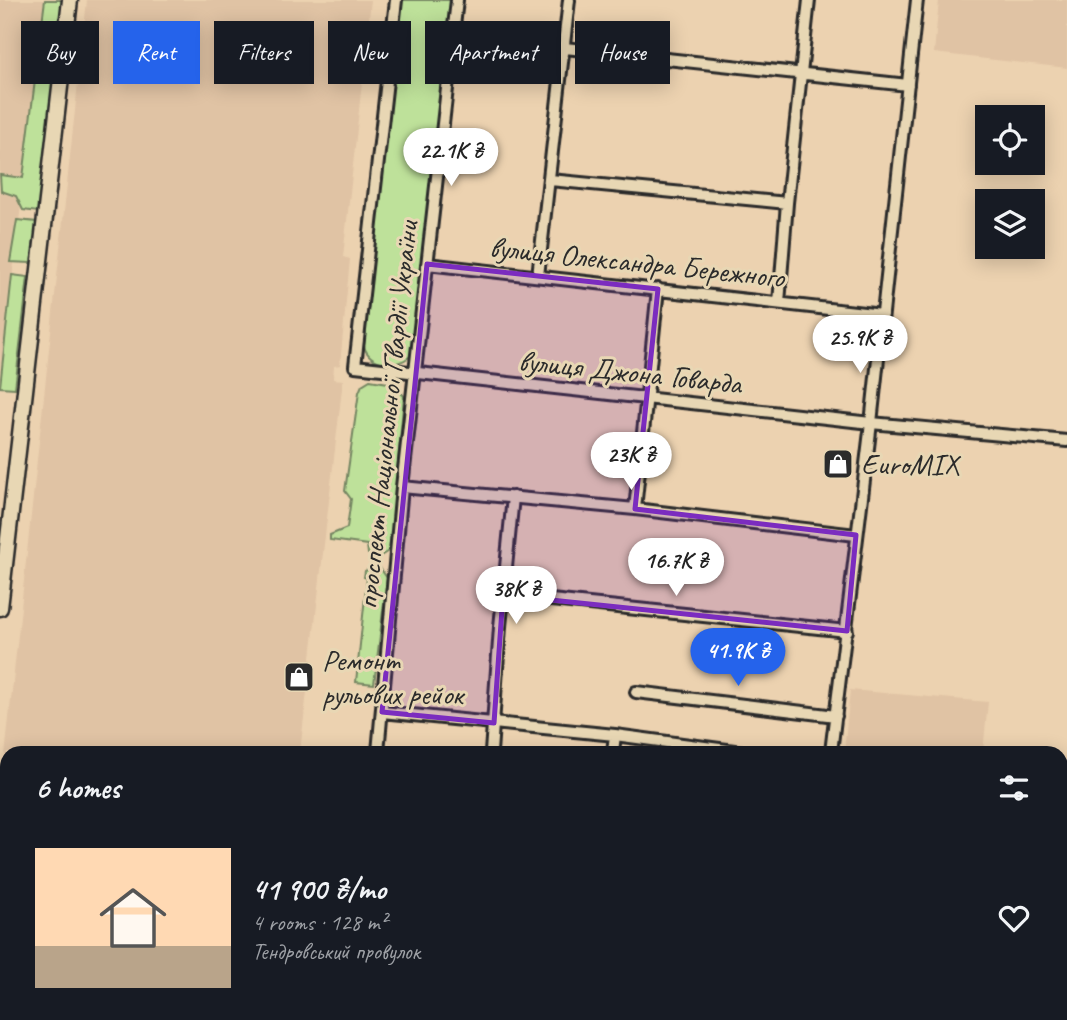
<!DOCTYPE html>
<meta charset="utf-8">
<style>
body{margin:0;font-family:Caveat,sans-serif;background:#242831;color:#f1f3f6;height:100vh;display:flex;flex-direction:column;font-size:26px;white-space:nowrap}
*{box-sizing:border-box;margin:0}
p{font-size:23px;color:#9ea1a6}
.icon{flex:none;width:38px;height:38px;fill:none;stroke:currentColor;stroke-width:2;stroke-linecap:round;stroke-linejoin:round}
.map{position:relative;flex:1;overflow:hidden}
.side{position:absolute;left:0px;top:746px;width:1068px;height:275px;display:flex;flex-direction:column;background:#171b24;border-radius:21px 21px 0 0;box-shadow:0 4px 18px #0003}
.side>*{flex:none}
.guide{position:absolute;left:21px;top:21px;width:700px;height:63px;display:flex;gap:14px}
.tools{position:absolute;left:975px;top:105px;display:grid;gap:14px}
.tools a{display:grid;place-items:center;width:70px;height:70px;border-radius:0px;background:#171b24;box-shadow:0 4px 18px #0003;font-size:35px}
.price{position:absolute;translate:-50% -60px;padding:0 16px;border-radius:24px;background:#fff;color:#222;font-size:23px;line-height:46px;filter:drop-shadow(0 2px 4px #0008)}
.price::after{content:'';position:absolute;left:50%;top:42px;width:21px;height:16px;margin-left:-10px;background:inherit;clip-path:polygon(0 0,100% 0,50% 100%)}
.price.selected{background:#2563eb;color:#fff}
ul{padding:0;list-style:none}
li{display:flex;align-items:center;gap:21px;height:175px;padding:0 35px}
li span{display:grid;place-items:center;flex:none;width:196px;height:140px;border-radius:0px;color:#555}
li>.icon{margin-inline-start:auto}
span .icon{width:84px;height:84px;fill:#fffc;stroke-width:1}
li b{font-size:30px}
h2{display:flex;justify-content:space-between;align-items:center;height:84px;padding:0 35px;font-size:30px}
.tag{padding:0 24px;border-radius:0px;background:#171b24;box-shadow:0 4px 18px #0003;font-size:24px;line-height:63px}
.tag.selected{background:#2563eb;color:#fff}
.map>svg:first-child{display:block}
.built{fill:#e0c3a4}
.green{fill:#bee19a;stroke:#748662;stroke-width:2}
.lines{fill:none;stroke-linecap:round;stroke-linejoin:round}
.minor-casing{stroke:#2b2b2b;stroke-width:16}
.major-casing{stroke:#2b2b2b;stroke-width:19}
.minor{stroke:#e8d7b4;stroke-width:10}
.major{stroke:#e8d7b4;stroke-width:14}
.marked{fill:#7b2cbf;fill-opacity:0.2;stroke:#7b2cbf;stroke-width:5;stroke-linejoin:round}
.labels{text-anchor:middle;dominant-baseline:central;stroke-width:6;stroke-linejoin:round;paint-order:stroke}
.street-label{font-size:30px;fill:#2b2b2b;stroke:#e8d7b4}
.poi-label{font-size:30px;fill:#2b2b2b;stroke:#e8d7b4;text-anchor:start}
</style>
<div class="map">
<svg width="1067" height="1020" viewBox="0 0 1067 1020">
<rect width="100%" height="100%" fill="#ecd2b0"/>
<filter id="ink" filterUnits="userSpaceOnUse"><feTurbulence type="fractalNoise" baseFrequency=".0143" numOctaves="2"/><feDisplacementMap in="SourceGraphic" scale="14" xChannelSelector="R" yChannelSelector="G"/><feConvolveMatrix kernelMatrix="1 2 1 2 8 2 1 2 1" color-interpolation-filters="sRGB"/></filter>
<g filter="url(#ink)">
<path class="built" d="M0,0H45L0,383Z
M87,0H371L343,257L350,259L340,365L334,366L333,379L343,380L300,752H7V1000H0V801Z
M939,0H1067V68L934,53Z
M850,690L988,702L983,752H844Z
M125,1013H270L269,1020H187Z"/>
<path class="green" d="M45,0H63L56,62L37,60Z
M401,0H451L412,354C400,369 369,366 364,346Z
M36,72L55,74L38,212L23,210L16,196L1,191L0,175L23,178Z
M17,220L37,222L31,263L10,262Z
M12,275L28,277L15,388L0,387Z
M370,380L394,384L404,396L390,550L379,557L368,554L367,545L330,540V535L347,528L351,499L345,491L359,392L362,385Z
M373,567L380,568L387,578L374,684L356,682L367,578L364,577L365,571Z"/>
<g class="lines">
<g class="minor-casing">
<path id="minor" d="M396,0L355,366L871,423L1067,441
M453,36L908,85
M550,180L787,203
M427,264L882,315
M538,276L569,0
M779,303L787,203L809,0
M402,487L635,509L856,535
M635,509L658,289
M503,595L847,631
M636,692L836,716
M382,712L615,735L742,752
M378,752L402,487L457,0
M491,752L500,627L513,497
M613,752L615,735
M831,752L871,423L917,0
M0,1011L7,1012
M21,1013L83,1020
M351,1020V1013
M465,1020V1013
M579,1020L580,1013
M687,1020L688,1013
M799,1020L800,1013"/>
</g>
<g class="major-casing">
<path id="major" d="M0,608L70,0"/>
</g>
<use href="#minor" class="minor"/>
<use href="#major" class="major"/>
</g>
</g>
<path class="marked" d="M427,264L658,289L635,509L856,535L847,631L503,595L494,723L382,712Z"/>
<defs>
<g id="shop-square" transform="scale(1.575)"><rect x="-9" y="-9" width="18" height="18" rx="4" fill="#2b2b2b" stroke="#e8d7b4"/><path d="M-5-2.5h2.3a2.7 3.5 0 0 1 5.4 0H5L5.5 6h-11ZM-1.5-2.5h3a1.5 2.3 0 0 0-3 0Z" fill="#fff"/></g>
</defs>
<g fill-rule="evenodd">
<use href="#shop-square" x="838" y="464"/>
<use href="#shop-square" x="299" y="677"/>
</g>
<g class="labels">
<g class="street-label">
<text transform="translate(637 262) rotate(6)">вулиця Олександра Бережного</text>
<text transform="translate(630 372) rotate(6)">вулиця Джона Говарда</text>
<text transform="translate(387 415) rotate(-84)">проспект Національної Гвардії України</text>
</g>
<g class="poi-label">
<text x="861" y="464">EuroMIX</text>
<text x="322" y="660">Ремонт<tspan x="322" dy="34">рульових рейок</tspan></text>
</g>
</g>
</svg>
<div class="tools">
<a><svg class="icon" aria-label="locate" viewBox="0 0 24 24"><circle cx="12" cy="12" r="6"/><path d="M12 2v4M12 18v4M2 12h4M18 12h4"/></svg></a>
<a><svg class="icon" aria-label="layers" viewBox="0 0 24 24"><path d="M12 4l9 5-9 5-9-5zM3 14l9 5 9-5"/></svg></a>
</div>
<b class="price" style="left:451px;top:188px">22.1K ₴</b>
<b class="price" style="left:860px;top:375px">25.9K ₴</b>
<b class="price" style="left:631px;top:492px">23K ₴</b>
<b class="price" style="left:676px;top:598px">16.7K ₴</b>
<b class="price" style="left:516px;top:626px">38K ₴</b>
<b class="price selected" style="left:738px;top:688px">41.9K ₴</b>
<div class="guide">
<a class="tag">Buy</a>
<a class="tag selected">Rent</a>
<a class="tag">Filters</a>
<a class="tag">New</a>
<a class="tag">Apartment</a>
<a class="tag">House</a>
</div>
<section class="side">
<h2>6 homes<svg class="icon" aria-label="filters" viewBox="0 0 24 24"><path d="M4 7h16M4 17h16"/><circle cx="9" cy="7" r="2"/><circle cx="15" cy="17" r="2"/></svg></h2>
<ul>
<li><span style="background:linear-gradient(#ffd9b3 70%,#b9a48a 0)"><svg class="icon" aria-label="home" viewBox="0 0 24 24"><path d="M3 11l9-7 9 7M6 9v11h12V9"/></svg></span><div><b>41 900 ₴/mo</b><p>4 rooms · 128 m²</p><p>Тендровський провулок</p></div><svg class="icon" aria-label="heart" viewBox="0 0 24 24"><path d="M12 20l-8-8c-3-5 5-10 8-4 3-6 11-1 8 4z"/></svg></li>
</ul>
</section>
</div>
